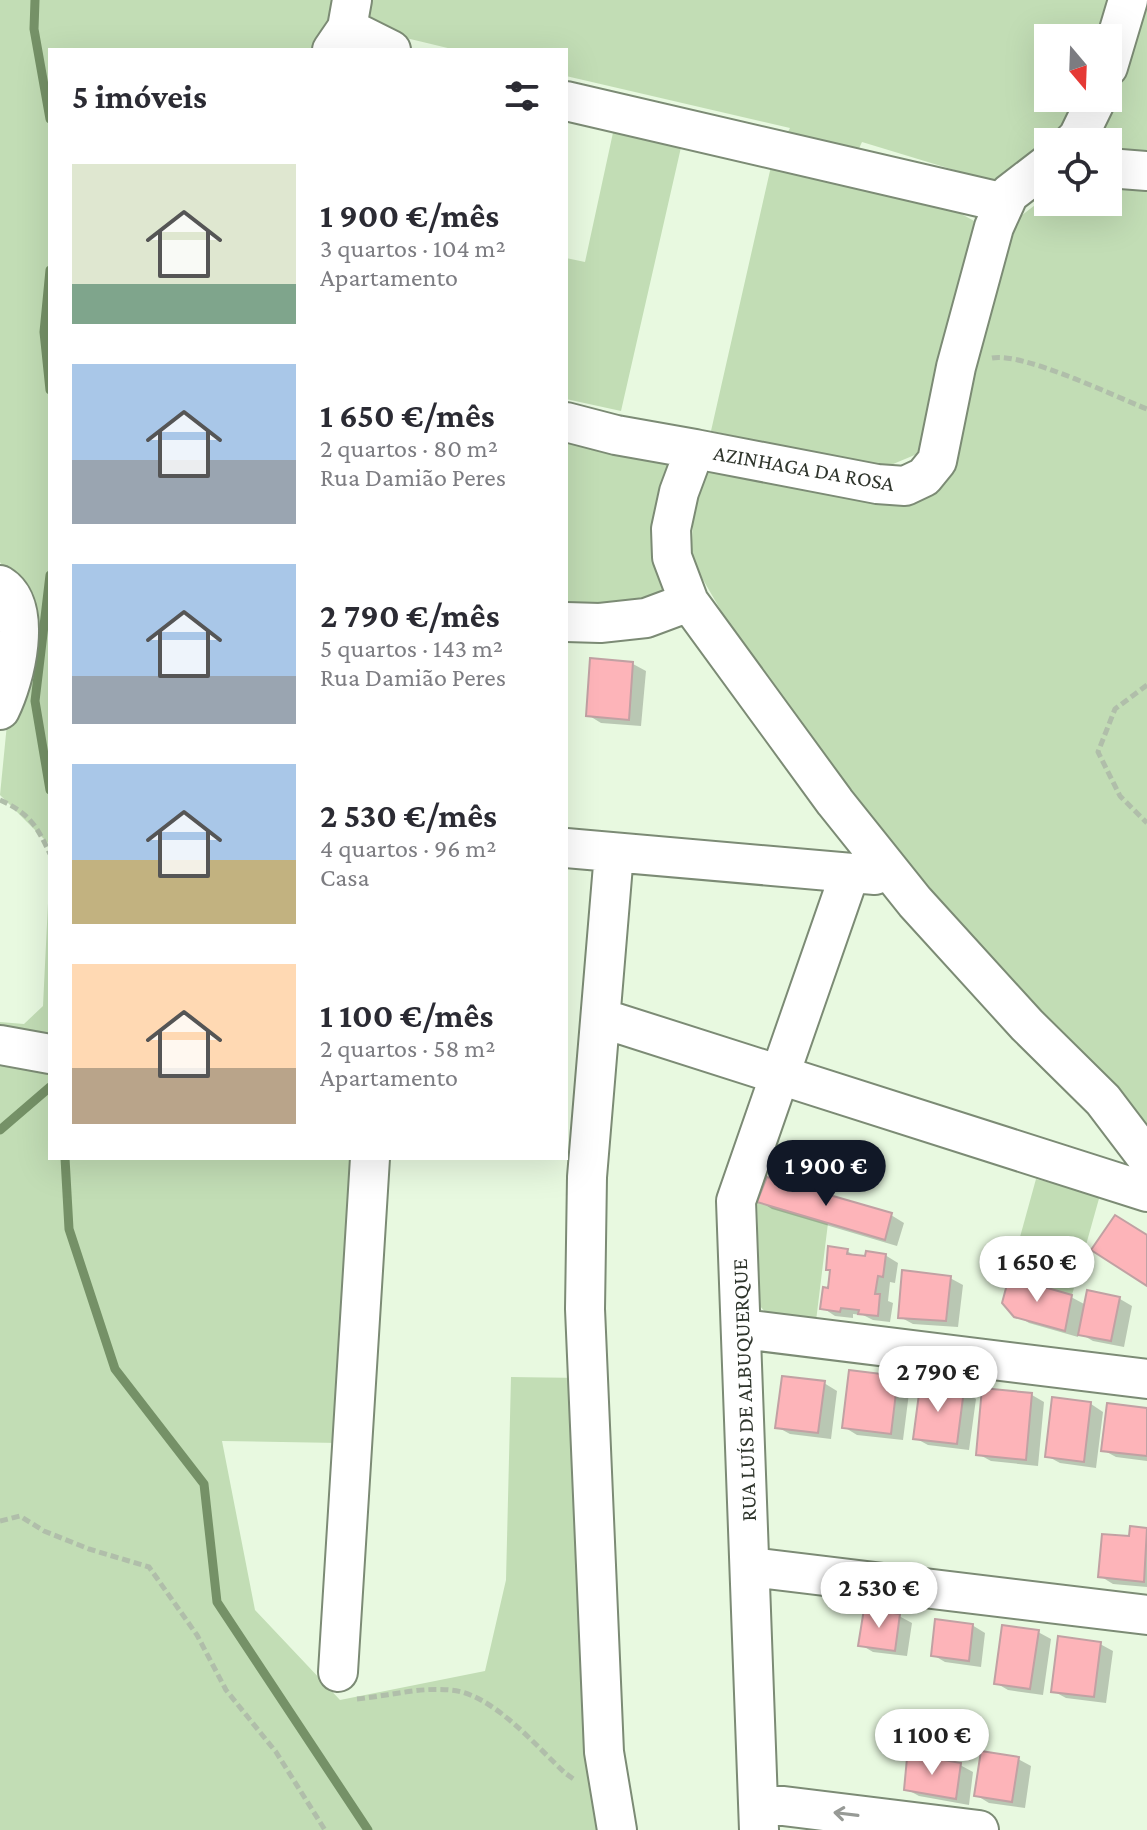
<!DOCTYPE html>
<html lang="pt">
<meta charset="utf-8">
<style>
body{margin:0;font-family:"Crimson Pro",serif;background:#f7f7f7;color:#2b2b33;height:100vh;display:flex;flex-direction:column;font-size:30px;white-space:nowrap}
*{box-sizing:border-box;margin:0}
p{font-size:26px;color:#7c7c81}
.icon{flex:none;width:44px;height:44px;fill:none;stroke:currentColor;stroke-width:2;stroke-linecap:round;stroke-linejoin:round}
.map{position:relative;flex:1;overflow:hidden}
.panel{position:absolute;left:48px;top:48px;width:520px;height:1112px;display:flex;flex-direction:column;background:#fff;border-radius:0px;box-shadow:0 8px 32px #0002}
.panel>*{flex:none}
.needle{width:52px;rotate:161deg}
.buttons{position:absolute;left:1034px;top:24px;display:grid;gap:16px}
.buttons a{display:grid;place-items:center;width:88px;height:88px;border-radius:0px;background:#fff;box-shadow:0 8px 32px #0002;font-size:40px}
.price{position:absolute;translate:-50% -68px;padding:0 18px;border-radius:28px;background:#fff;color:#222;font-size:26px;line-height:52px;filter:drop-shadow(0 2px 4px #0008)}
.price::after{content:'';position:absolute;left:50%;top:48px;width:24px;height:18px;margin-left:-12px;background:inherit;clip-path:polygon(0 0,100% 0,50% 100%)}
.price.current{background:#111827;color:#fff}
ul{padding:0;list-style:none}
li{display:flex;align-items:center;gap:24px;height:200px;padding:0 24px}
li span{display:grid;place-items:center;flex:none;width:224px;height:160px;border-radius:0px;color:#555}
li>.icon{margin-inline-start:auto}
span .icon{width:96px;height:96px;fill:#fffc;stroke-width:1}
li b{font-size:34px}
h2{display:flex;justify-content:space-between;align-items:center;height:96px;padding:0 24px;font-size:34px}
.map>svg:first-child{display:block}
.green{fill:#c2ddb5}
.shadow{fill:#0003}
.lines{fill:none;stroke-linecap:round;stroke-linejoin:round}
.stream{stroke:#759167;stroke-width:9}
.building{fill:#fdb4b9;stroke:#c1a1a3;stroke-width:2}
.minor-casing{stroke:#7c8b75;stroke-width:42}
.path{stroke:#b0beaa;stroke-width:5;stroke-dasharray:8 4;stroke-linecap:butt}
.minor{stroke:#fff;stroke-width:38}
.oneway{stroke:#979a96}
.labels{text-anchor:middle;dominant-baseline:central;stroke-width:7;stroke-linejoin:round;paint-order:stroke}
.street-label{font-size:22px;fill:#2f352c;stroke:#fff}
</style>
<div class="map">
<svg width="1147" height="1830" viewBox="0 0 1147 1830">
<rect width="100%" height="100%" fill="#e8f9e0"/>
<path class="green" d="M0,0H1121L1108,38H1048V98H1081L1031,165L997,183L862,142L844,181L925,194L976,222L929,449L886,467L711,431L772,162L790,128L566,76V50H456L406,38L382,50H50V845L0,795L20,592L0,562Z
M1142,0H1147V155L1108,146V142H1095Z
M614,128L682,143L621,411L566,399V258L585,262Z
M1108,186H1147V1131L953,933L756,671L691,559L695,485L715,465L930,488L1008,226L1048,195V202H1108Z
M566,437L673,455L697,623L566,615Z
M50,862V1158H361L339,1443L222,1441L255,1610L340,1700L485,1671L506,1580L511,1377L582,1378L627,1830H0V1022L24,1024L43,1006Z
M1036,1179L1100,1195L1072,1295L1009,1277Z
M757,1202L828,1223L816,1321L766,1313L760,1306Z"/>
<path class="shadow" d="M633,664L646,671L641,726L601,723L588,715Z
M759,1201L891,1215L904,1223L897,1246L772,1209Z
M847,1251L859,1258L885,1255L898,1263L895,1283L890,1282L888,1301L893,1303L890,1322L873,1320L863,1315L853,1314V1318L835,1316L823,1308L829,1290L832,1271L828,1269Z
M950,1278L963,1285L958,1327L913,1324L900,1317Z
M1071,1297L1086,1305L1120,1299L1132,1306L1124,1347L1093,1341L1079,1333L1078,1337L1029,1323L1016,1315Z
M897,1378L910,1385L903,1440L857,1435L844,1427Z
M824,1383L837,1391L831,1439L790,1434L777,1427Z
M963,1391L976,1399L969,1450L928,1445L915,1438Z
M1032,1395L1044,1402L1038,1466L991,1461L978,1454Z
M1054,1400L1091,1404L1103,1412L1096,1468L1060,1463L1047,1456Z
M1147,1410V1461L1116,1457L1103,1450Z
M1132,1528L1147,1530V1587L1113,1584L1100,1576L1131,1538Z
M899,1616L912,1623L907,1656L873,1652L861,1645Z
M972,1625L985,1633L981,1667L945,1662L933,1655Z
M1038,1632L1051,1639L1043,1695L1008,1690L996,1683Z
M1100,1644L1113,1651L1106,1703L1066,1698L1053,1691Z
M1018,1759L1031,1766L1025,1808L989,1803L976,1795Z
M960,1765L973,1772L969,1805L919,1796L906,1789Z"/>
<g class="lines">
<path class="stream" d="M35,0L34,29L50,119
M50,270L44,332L50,390
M50,575L35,701L50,790
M0,1130L50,1087
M65,1158L69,1229L115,1369L204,1484L217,1602L368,1830"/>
</g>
<path class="building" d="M590,658L633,662L629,720L586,716Z
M767,1177L892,1213L885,1240L757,1202Z
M1115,1215L1147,1235V1286L1091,1250Z
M828,1246L848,1249L847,1254L865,1256L866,1251L886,1254L883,1277L878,1276L875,1294H880L878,1316L858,1314L859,1310L841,1308L840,1312L820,1309L823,1287L828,1288L830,1270H826Z
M902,1270L951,1276L946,1321L898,1318Z
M1009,1277L1072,1295L1065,1331L1014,1317L1002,1303Z
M1087,1290L1120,1297L1111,1341L1078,1335Z
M849,1370L898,1376L891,1434L842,1428Z
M782,1376L825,1381L818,1433L775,1428Z
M916,1384L964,1390L957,1444L913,1439L919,1394L914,1393Z
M982,1388L1032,1393L1026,1460L976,1455Z
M1052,1397L1091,1402L1084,1462L1045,1457Z
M1107,1403L1147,1408V1456L1101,1451Z
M1130,1526L1147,1528L1144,1582L1098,1577L1102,1534L1129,1536Z
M864,1609L900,1614L895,1651L858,1646Z
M935,1619L973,1624L969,1661L931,1656Z
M1002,1625L1039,1630L1030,1689L994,1684Z
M1058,1636L1101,1642L1094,1697L1051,1692Z
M981,1751L1019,1757L1012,1802L974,1796Z
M915,1755L961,1763L956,1799L904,1790L907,1758L915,1759Z"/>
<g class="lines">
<g class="minor-casing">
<path id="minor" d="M347,28L391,50
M332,50L347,28L352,0
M1108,67L1128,0
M566,101L1005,203
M1073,142L1078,137L1097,98
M1048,164L1009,194L994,227L956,367L937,461L924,477L905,486L877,484L695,449L679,492L671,529L672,557L689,602L835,802L915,902L1027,1025L1103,1100L1147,1158
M1108,168L1147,171
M566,422L616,435L695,449
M0,585C34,606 15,680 0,710
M566,622L600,623L646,618L689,602
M566,848L875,875
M614,853L587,1177L585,1309L604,1752L617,1830
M601,1018L1147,1192
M0,1045L50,1054
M742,1329L1147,1379
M751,1567L1147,1615
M338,1672L370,1158
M759,1803L979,1830
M759,1830L736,1201L850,873"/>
</g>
<path class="path" d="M992,358C1023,352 1114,396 1147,409
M1147,685L1115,709L1098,752L1120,796L1147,823
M0,800C29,813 37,826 50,854
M0,1521L20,1516L44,1531L89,1549L149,1567L197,1635L226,1690L276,1752L325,1830
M357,1699C388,1696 419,1687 450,1690C492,1693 535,1745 565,1773L575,1780"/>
<use href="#minor" class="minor"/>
</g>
<defs><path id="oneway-shaft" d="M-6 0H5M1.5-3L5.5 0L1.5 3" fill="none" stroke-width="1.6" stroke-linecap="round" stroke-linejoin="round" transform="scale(2)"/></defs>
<use class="oneway" href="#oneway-shaft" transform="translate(846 1814) rotate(-173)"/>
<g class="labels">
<g class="street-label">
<text transform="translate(804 468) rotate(10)">AZINHAGA DA ROSA</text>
<text transform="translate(744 1390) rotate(-92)">RUA LUÍS DE ALBUQUERQUE</text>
</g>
</g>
</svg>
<div class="buttons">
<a><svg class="needle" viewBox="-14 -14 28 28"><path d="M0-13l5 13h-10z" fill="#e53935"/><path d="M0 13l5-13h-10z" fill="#7c7c81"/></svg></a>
<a><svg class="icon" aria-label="locate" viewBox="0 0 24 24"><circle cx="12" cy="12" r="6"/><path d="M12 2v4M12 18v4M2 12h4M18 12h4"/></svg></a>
</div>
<b class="price current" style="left:826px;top:1208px">1 900 €</b>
<b class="price" style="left:1037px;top:1304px">1 650 €</b>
<b class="price" style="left:938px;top:1414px">2 790 €</b>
<b class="price" style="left:879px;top:1630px">2 530 €</b>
<b class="price" style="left:932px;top:1777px">1 100 €</b>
<section class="panel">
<h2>5 imóveis<svg class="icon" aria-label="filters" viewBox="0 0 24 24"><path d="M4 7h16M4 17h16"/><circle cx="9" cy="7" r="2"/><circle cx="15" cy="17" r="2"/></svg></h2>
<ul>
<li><span style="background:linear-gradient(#dfe7d0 75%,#7fa58c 0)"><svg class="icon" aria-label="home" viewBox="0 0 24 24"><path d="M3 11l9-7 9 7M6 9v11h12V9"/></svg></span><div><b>1 900 €/mês</b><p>3 quartos · 104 m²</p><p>Apartamento</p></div></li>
<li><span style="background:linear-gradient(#a9c7e8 60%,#9aa5b1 0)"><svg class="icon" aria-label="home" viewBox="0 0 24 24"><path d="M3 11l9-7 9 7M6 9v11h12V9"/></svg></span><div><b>1 650 €/mês</b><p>2 quartos · 80 m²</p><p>Rua Damião Peres</p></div></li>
<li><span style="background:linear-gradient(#a9c7e8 70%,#9aa5b1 0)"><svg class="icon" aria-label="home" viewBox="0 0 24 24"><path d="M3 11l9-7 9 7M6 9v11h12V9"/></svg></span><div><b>2 790 €/mês</b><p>5 quartos · 143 m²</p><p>Rua Damião Peres</p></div></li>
<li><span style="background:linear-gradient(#a9c7e8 60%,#c2b280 0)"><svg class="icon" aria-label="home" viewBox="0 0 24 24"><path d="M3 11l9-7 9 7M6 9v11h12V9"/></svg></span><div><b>2 530 €/mês</b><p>4 quartos · 96 m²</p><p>Casa</p></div></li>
<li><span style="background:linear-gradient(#ffd9b3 65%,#b9a48a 0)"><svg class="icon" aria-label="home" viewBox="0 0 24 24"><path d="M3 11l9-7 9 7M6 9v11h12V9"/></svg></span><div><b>1 100 €/mês</b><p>2 quartos · 58 m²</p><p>Apartamento</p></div></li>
</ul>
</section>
</div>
